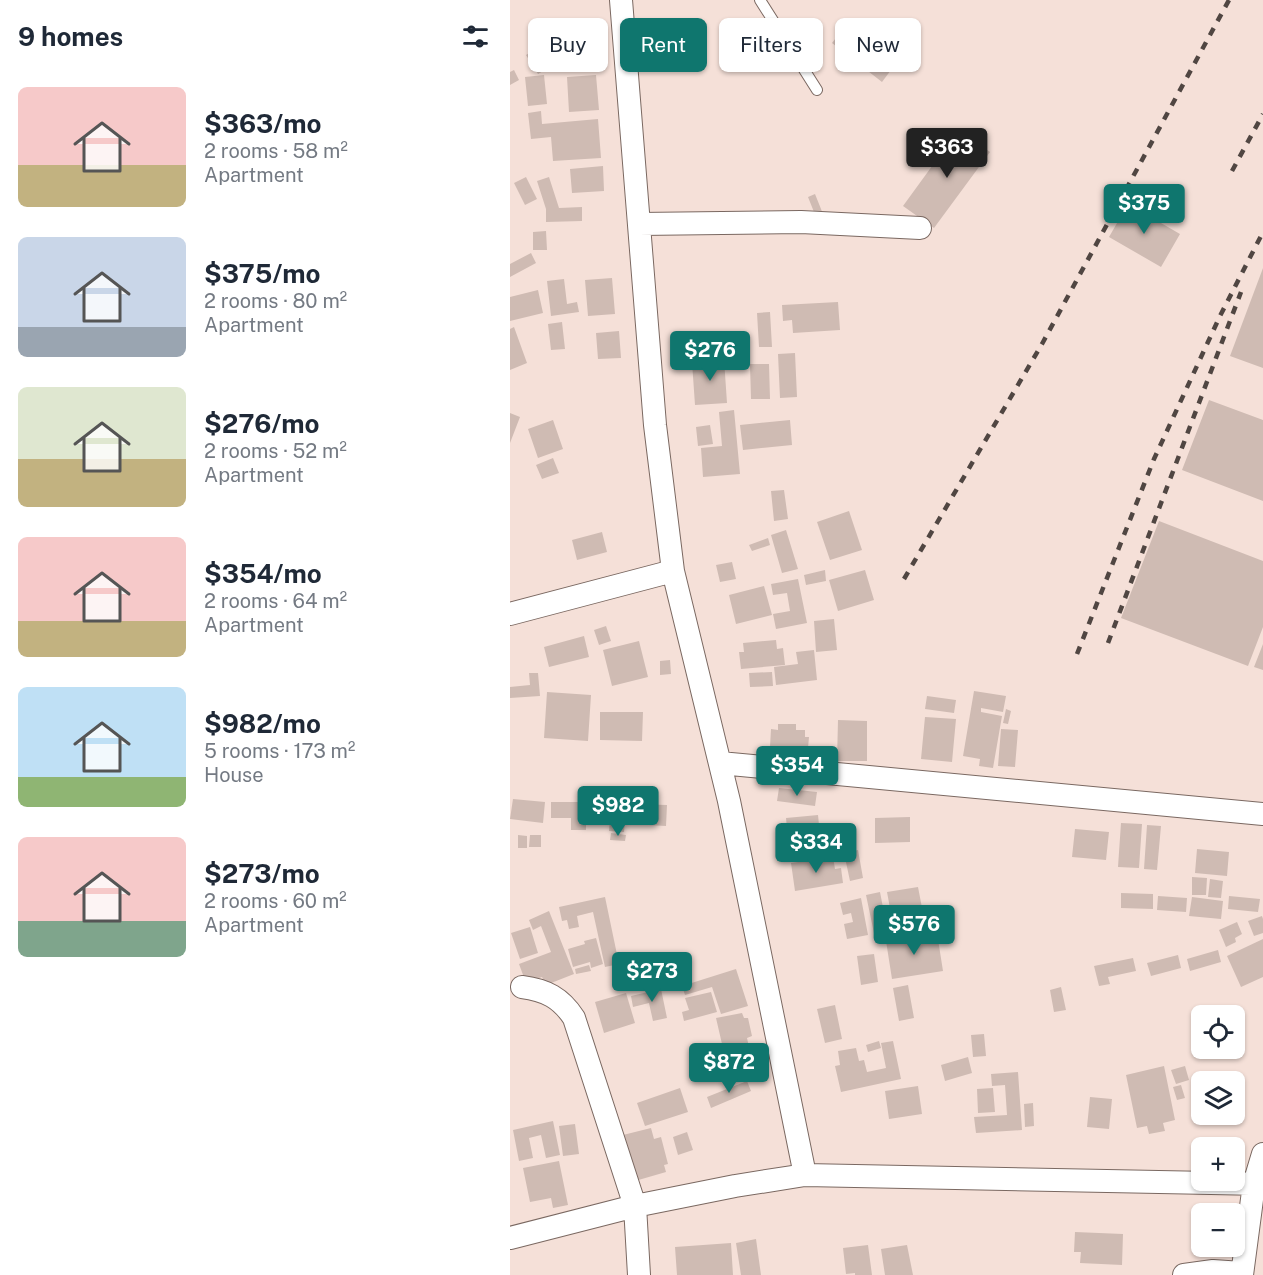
<!DOCTYPE html>
<meta charset="utf-8">
<style>
body{margin:0;font-family:"Public Sans",sans-serif;background:#f2f2f3;color:#1f2937;height:100vh;display:flex;flex-direction:column;font-size:22px;white-space:nowrap}
*{box-sizing:border-box;margin:0}
p{font-size:20px;color:#747a83}
.icon{flex:none;width:33px;height:33px;fill:none;stroke:currentColor;stroke-width:2;stroke-linecap:round;stroke-linejoin:round}
.map{position:relative;flex:1;overflow:hidden}
.drawer{display:flex;flex-direction:column;background:#fff;width:510px}
.drawer>*{flex:none}
.top-card{position:absolute;left:18px;top:18px;width:570px;height:54px;display:flex;gap:12px}
.buttons{position:absolute;left:681px;top:1005px;display:grid;gap:12px}
.buttons a{display:grid;place-items:center;width:54px;height:54px;border-radius:9px;background:#fff;box-shadow:0 2px 4px #0004;font-size:30px}
.price{position:absolute;translate:-50% -51px;padding:0 14px;border-radius:6px;background:#0f766e;color:#fff;font-size:20px;line-height:39px;filter:drop-shadow(0 2px 3px #0008)}
.price::after{content:'';position:absolute;left:50%;top:36px;width:18px;height:14px;margin-left:-9px;background:inherit;clip-path:polygon(0 0,100% 0,50% 100%)}
.price.on{background:#222;color:#fff}
ul{padding:0;list-style:none}
li{display:flex;align-items:center;gap:18px;height:150px;padding:0 18px}
li span{display:grid;place-items:center;flex:none;width:168px;height:120px;border-radius:9px;color:#555}
li>.icon{margin-inline-start:auto}
span .icon{width:72px;height:72px;fill:#fffc;stroke-width:1}
li b{font-size:26px}
h2{display:flex;justify-content:space-between;align-items:center;height:72px;padding:0 18px;font-size:26px}
.chip{padding:0 21px;border-radius:9px;background:#fff;box-shadow:0 2px 4px #0004;font-size:21px;line-height:54px}
.chip.on{background:#0f766e;color:#fff}
main{display:flex;flex:1;min-height:0}
.map>svg:first-child{display:block}
.building{fill:#cfbbb3}
.lines{fill:none;stroke-linecap:round;stroke-linejoin:round}
.service-casing{stroke:#7a6861;stroke-width:12}
.minor-casing{stroke:#7a6861;stroke-width:24}
.service{stroke:#fff;stroke-width:10}
.minor{stroke:#fff;stroke-width:22}
.rail{stroke:#504642;stroke-width:4.5;stroke-dasharray:8 8;stroke-linecap:butt}
</style>
<main>
<section class="drawer">
<h2>9 homes<svg class="icon" aria-label="filters" viewBox="0 0 24 24"><path d="M4 7h16M4 17h16"/><circle cx="9" cy="7" r="2"/><circle cx="15" cy="17" r="2"/></svg></h2>
<ul>
<li><span style="background:linear-gradient(#f6c9c9 65%,#c2b280 0)"><svg class="icon" aria-label="home" viewBox="0 0 24 24"><path d="M3 11l9-7 9 7M6 9v11h12V9"/></svg></span><div><b>$363/mo</b><p>2 rooms · 58 m²</p><p>Apartment</p></div></li>
<li><span style="background:linear-gradient(#c9d6e8 75%,#9aa5b1 0)"><svg class="icon" aria-label="home" viewBox="0 0 24 24"><path d="M3 11l9-7 9 7M6 9v11h12V9"/></svg></span><div><b>$375/mo</b><p>2 rooms · 80 m²</p><p>Apartment</p></div></li>
<li><span style="background:linear-gradient(#dfe7d0 60%,#c2b280 0)"><svg class="icon" aria-label="home" viewBox="0 0 24 24"><path d="M3 11l9-7 9 7M6 9v11h12V9"/></svg></span><div><b>$276/mo</b><p>2 rooms · 52 m²</p><p>Apartment</p></div></li>
<li><span style="background:linear-gradient(#f6c9c9 70%,#c2b280 0)"><svg class="icon" aria-label="home" viewBox="0 0 24 24"><path d="M3 11l9-7 9 7M6 9v11h12V9"/></svg></span><div><b>$354/mo</b><p>2 rooms · 64 m²</p><p>Apartment</p></div></li>
<li><span style="background:linear-gradient(#bfe0f5 75%,#8fb573 0)"><svg class="icon" aria-label="home" viewBox="0 0 24 24"><path d="M3 11l9-7 9 7M6 9v11h12V9"/></svg></span><div><b>$982/mo</b><p>5 rooms · 173 m²</p><p>House</p></div></li>
<li><span style="background:linear-gradient(#f6c9c9 70%,#7fa58c 0)"><svg class="icon" aria-label="home" viewBox="0 0 24 24"><path d="M3 11l9-7 9 7M6 9v11h12V9"/></svg></span><div><b>$273/mo</b><p>2 rooms · 60 m²</p><p>Apartment</p></div></li>
</ul>
</section>
<div class="map">
<svg width="753" height="1275" viewBox="0 0 753 1275">
<rect width="100%" height="100%" fill="#f5e0d8"/>
<path class="building" d="M340,20L390,58L372,82L322,43Z
M41,40L52,60L28,74L16,55Z
M4,70L9,80L0,85V72Z
M34,75L37,104L18,106L15,77Z
M86,75L89,110L59,112L57,77Z
M31,111L32,124L88,119L91,158L43,161L41,137L21,139L18,113Z
M449,129L480,152L424,228L393,206Z
M93,166L94,191L62,193L60,169Z
M16,177L27,199L15,205L4,183Z
M39,177L49,208L72,207V221L36,222V209L27,181Z
M635,192L648,200L640,214L627,206Z
M305,194L313,214L306,217L298,197Z
M618,204L670,234L651,267L599,237Z
M36,231L37,250H23V232Z
M21,253L26,263L0,277V264Z
M753,268V368L720,356Z
M102,278L105,314L78,316L75,280Z
M54,279L57,304L67,302L69,312L41,316L37,281Z
M28,290L33,313L0,321V297Z
M328,302L330,330L283,333L282,320L273,321L272,305Z
M260,312L262,347H249L247,313Z
M52,322L55,349L41,350L38,324Z
M4,327L17,363L0,370V329Z
M109,331L111,358L88,359L86,333Z
M285,353L287,397L270,398L268,354Z
M214,359L217,403L185,405L182,362Z
M240,364H259L260,399H241Z
M699,400L753,420V501L672,470Z
M224,410L230,474L193,477L191,448L212,446L209,412Z
M0,413L10,417L0,443Z
M43,420L53,449L28,458L18,429Z
M280,420L282,445L233,450L230,425Z
M200,425L203,444L188,446L186,427Z
M43,458L49,473L32,479L26,465Z
M274,490L278,519L264,521L261,491Z
M339,511L352,550L320,560L307,522Z
M649,521L753,561V627L738,666L611,618Z
M276,530L288,569L272,573L261,535Z
M92,532L97,552L67,560L62,540Z
M258,538L260,545L242,551L239,545Z
M222,562L226,579L210,582L206,565Z
M315,570L316,581L296,585L294,575Z
M355,570L364,600L328,611L319,580Z
M288,579L297,623L266,629L263,614L280,611L277,593L263,595L261,584Z
M254,586L262,615L226,624L219,595Z
M324,619L327,650L306,652L304,621Z
M96,626L101,641L89,645L84,630Z
M74,636L79,657L39,667L34,647Z
M266,640L267,649L273,648L275,665L231,669L229,652H234L233,643Z
M129,641L138,677L102,686L93,650Z
M753,644V670L744,667Z
M304,650L307,680L266,685L264,667L288,664L286,652Z
M160,660L161,674L150,675V661Z
M262,672L263,686L240,687L239,673Z
M19,673H28L30,696L0,698V687L20,685Z
M464,691L496,696L493,712L471,708V712L492,716L483,768L469,766L470,759L453,756Z
M37,692L81,695L78,741L34,738Z
M417,696L446,700L444,713L415,709Z
M496,709L501,711L498,724L493,723Z
M90,712H133L132,741L90,740Z
M415,717L446,719L442,762L411,759Z
M328,720L357,721V761H327Z
M268,724H286V730H295V737H299L298,748H289V754H267V747H260L261,729L268,730Z
M491,729L508,730L505,767L488,766Z
M269,788L307,792L305,806L267,801Z
M3,799L35,802L33,823L0,819Z
M41,802H76V830H61V818H41Z
M122,804L157,805L156,826L121,824Z
M86,805L116,808L114,832L99,831L100,820L85,819Z
M308,815L311,845L279,849L276,818Z
M400,817V842L365,843V818Z
M611,823L632,824L629,868L608,867Z
M637,825L651,826L647,870L634,869Z
M565,829L599,832L596,860L562,857Z
M101,833L116,835L115,841L100,840Z
M8,835L17,836V848H8Z
M20,835H31V847H19Z
M687,849L719,852L717,876L685,873Z
M348,850L353,878L340,881L334,853Z
M323,857L325,869L331,868L333,883L285,891L281,863Z
M682,877L697,878L696,895H682Z
M700,879L713,881L711,898L698,897Z
M408,887L413,913L382,919L377,892Z
M370,892L376,923L412,915L415,927L365,938L356,895Z
M611,893L643,894V909L611,908Z
M648,896L677,898L676,912L647,910Z
M719,896L750,899L748,912L718,909Z
M95,897L109,964L95,967L83,912L67,916L69,927L59,929L57,920L52,921L49,907Z
M682,897L713,901L711,919L679,916Z
M351,898L358,935L337,939L334,924L343,922L341,913L333,915L330,903Z
M39,911L64,974L36,985L32,977L16,983L9,964L41,952L31,926L23,930L19,920Z
M752,916L753,919V933L744,936L738,921Z
M727,922L732,934L725,938L726,942L716,947L709,930Z
M20,927L28,953L10,959L1,933Z
M427,933L433,971L382,979L376,941Z
M86,938L93,964L81,968L80,962L63,967L58,949L75,944L74,941Z
M753,939V977L731,987L717,956Z
M708,950L711,962L680,971L677,959Z
M364,954L368,982L351,985L347,956Z
M668,955L671,968L641,976L637,963Z
M623,958L626,971L598,977L600,984L589,986L584,966Z
M79,965L81,971L66,974L65,969Z
M226,969L238,1006L211,1014L202,987L175,995L172,986Z
M398,985L404,1018L389,1021L383,988Z
M551,987L556,1010L544,1012L540,990Z
M151,989L157,1018L143,1021L139,1003L123,1007L121,996Z
M201,992L207,1012L174,1021L172,1012L179,1010L175,998Z
M116,993L125,1023L94,1033L85,1002Z
M325,1005L332,1039L315,1043L307,1009Z
M232,1013L234,1018H238L242,1036L237,1038L239,1047L204,1054L203,1046L212,1044L206,1018Z
M474,1034L476,1056L463,1057L461,1035Z
M369,1041L371,1048L358,1052L356,1045Z
M383,1041L391,1079L331,1092L325,1066L330,1065L328,1051L346,1048L349,1061L354,1060L357,1072L376,1068L371,1043Z
M239,1055L246,1071L235,1076L228,1059Z
M458,1057L462,1073L435,1081L431,1065Z
M654,1066L665,1120L653,1123L655,1131L639,1134L637,1126L627,1128L616,1075Z
M675,1066L679,1080L666,1084L661,1070Z
M508,1072L512,1130L466,1133L464,1117L497,1115L495,1085L482,1086L481,1074Z
M237,1081L241,1091L201,1108L197,1097Z
M671,1085L675,1098L667,1100L663,1087Z
M408,1086L412,1114L379,1119L375,1091Z
M170,1088L178,1112L135,1126L127,1103Z
M483,1088L485,1112L468,1113L467,1089Z
M580,1097L602,1099L599,1129L577,1127Z
M523,1103L524,1126L515,1127L514,1104Z
M43,1121L50,1155L36,1158L31,1135L19,1138L23,1158L9,1161L3,1130Z
M65,1124L69,1154L53,1156L49,1126Z
M141,1128L144,1139L151,1137L158,1164L154,1165L156,1172L125,1181L113,1135Z
M177,1132L183,1150L168,1155L163,1137Z
M49,1161L58,1205L43,1208L41,1198L20,1202L13,1168Z
M565,1232L613,1234L612,1265L570,1263L571,1252H564Z
M246,1239L251,1275H231L226,1243Z
M221,1243L223,1275H167L165,1247Z
M358,1245L362,1275H345V1273L336,1274L333,1248Z
M397,1245L403,1275H375L371,1249Z"/>
<g class="lines">
<g class="service-casing">
<path id="service" d="M250,0L307,90"/>
</g>
<g class="minor-casing">
<path id="minor" d="M111,0L145,425L163,571L219,801L295,1175
M129,224L291,222L410,228
M0,614L163,571
M210,763L753,814
M12,987C36,990 51,998 64,1018L125,1206L129,1275
M0,1238L125,1206L225,1186L295,1175L753,1184
M674,1275L703,1271L732,1273
M732,1275L744,1184L753,1154"/>
</g>
<use href="#service" class="service"/>
<use href="#minor" class="minor"/>
<path class="rail" d="M722,171L753,114
M394,579L532,344L719,0
M598,643L731,292
M567,654L644,459L710,316L753,232"/>
</g>
</svg>
<div class="buttons">
<a><svg class="icon" aria-label="locate" viewBox="0 0 24 24"><circle cx="12" cy="12" r="6"/><path d="M12 2v4M12 18v4M2 12h4M18 12h4"/></svg></a>
<a><svg class="icon" aria-label="layers" viewBox="0 0 24 24"><path d="M12 4l9 5-9 5-9-5zM3 14l9 5 9-5"/></svg></a>
<a>+</a>
<a>−</a>
</div>
<b class="price on" style="left:437px;top:179px">$363</b>
<b class="price" style="left:634px;top:235px">$375</b>
<b class="price" style="left:200px;top:382px">$276</b>
<b class="price" style="left:287px;top:797px">$354</b>
<b class="price" style="left:108px;top:837px">$982</b>
<b class="price" style="left:306px;top:874px">$334</b>
<b class="price" style="left:404px;top:956px">$576</b>
<b class="price" style="left:142px;top:1003px">$273</b>
<b class="price" style="left:219px;top:1094px">$872</b>
<div class="top-card">
<a class="chip">Buy</a>
<a class="chip on">Rent</a>
<a class="chip">Filters</a>
<a class="chip">New</a>
</div>
</div>
</main>
